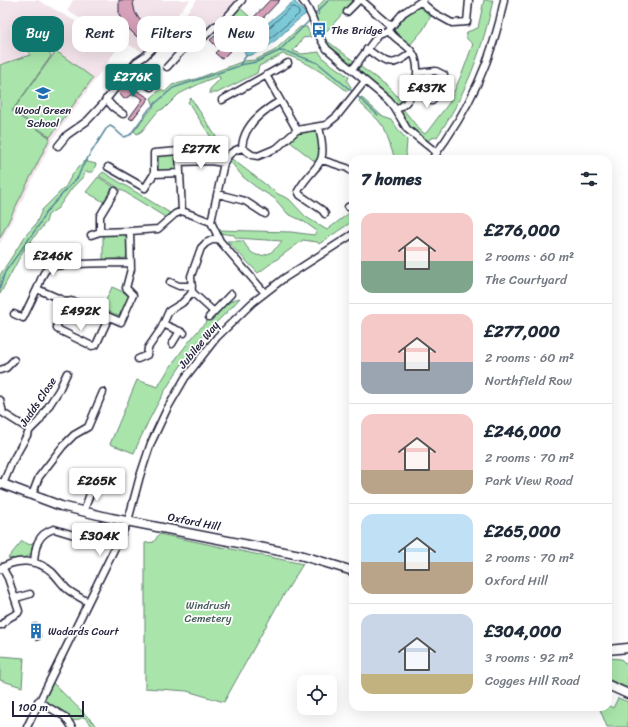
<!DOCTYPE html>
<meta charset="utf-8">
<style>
body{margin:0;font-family:Sriracha,sans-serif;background:#f6f6f7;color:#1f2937;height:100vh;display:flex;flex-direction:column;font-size:15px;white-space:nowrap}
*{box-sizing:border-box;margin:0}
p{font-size:13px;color:#747a83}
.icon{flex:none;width:22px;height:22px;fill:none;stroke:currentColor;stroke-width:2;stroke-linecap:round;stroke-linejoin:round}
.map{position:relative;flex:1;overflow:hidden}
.sheet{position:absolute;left:349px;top:155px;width:263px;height:556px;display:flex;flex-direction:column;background:#fff;border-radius:12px;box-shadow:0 4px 16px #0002}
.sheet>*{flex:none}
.hud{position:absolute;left:12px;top:16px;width:277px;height:36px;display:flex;gap:8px}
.buttons{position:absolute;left:297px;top:675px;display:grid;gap:8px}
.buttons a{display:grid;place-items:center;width:40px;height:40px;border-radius:8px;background:#fff;box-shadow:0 4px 16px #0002;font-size:20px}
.scale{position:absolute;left:12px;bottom:10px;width:72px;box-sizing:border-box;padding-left:4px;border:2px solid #22223b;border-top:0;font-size:11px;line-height:14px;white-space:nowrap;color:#22223b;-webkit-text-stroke:3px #fff;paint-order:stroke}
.price{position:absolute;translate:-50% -34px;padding:0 9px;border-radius:4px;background:#fff;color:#222;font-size:13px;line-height:26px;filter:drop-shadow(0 1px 2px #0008)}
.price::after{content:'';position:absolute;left:50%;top:24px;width:12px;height:9px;margin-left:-6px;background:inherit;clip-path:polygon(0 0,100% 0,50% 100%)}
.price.on{background:#0f766e;color:#fff}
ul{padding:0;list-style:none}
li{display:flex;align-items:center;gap:12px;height:100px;padding:0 12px}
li+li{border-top:1px solid #e0e1e3}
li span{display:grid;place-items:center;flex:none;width:112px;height:80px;border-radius:12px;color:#555}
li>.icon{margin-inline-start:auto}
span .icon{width:48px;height:48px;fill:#fffc;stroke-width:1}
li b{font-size:17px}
h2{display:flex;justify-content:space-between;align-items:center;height:48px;padding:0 12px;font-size:17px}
.chip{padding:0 14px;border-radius:12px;background:#fff;box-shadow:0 4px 16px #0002;font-size:14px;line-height:36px}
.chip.on{background:#0f766e;color:#fff}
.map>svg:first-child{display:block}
.built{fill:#f3e3ea}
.green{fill:#a9e5ab;stroke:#668473}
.water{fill:#7bcad8;stroke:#578799}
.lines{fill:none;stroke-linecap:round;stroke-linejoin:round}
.shore{stroke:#46657a;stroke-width:1}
.stream{stroke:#578799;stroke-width:1.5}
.building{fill:#d7a2ba;stroke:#22223b}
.minor-casing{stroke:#22223b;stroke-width:9}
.major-casing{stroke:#22223b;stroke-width:11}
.minor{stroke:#fff;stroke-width:6}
.major{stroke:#fff;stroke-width:8}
.labels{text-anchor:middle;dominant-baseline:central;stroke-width:3.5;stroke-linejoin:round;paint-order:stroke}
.poi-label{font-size:11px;fill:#22223b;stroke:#fff;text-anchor:start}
.street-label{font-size:11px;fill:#22223b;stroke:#fff}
.park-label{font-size:11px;fill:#4a5c5d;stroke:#fff}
</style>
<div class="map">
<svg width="628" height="727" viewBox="0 0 628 727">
<rect width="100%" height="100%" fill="#fff"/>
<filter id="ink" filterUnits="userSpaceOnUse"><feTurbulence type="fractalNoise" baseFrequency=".025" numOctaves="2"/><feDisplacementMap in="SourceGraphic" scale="8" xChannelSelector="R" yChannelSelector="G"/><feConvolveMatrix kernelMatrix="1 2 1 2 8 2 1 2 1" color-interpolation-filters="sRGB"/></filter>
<g filter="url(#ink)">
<path class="built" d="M0,0H38L119,46L53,139L0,244Z
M73,0H190L144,53L67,11Z
M197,0H237L216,24L207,29L191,44L173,29Z"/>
<path class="green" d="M324,0H355L324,34H322L314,15L319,14L317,8Z
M484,0H493C483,49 465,96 437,137L431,138L428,141C419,134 396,124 403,109L419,129L425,134L427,132L449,103L463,71L473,44C468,40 465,39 467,32L478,28Z
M421,5L432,14L423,30L410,45L400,39L394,30L407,15Z
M240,8L258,24L238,48L220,28Z
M300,27H307L311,37L303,38L293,51L302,54L319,52L325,60L349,77L347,81L351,87L347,91C327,76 308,61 283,54L259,66L257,73L217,93H209L210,89L220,79L219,76L205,81L179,94L165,108L158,111L142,131L137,134L134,131L154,106L151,98L161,89L165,92L172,85L196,79L244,61L255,60L274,51Z
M325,37L326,40L355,62L350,65L332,52L323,38Z
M43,40L48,41V50L51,56L12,111L50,138L0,238V65L30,55L28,46Z
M56,51L93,78L50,137L13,110Z
M358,65L389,87L403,103L399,104H395L359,72Z
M361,97L383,117L392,120L399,131L407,140L406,153L407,159H395L384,128L378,120L359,102Z
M191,98L224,149V152L222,154L188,102Z
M316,130L318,132L321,147L317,163L289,141L297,133Z
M156,154H175L177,155L178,171H156Z
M232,159L278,194L289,199L306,217L327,230L353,210V221L319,244L317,242L303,240L258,273L227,241H243C245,244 248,249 251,252C263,261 275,251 282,241L236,238L234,235L218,233L217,230L291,232L314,235L317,231L303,221L288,214L274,198L256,187L243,177L230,161Z
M84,161L96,164L93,172H85L83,177L72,188L58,208L48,215L46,222L23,251L0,294V275L26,235L36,224L42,210L66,186L73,173Z
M103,172L170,213L165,217L99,176Z
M98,177L114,187L104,202L86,192Z
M103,234H125L127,236V258L103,260Z
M112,287L130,295L120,318L101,311Z
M240,298C230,310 218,320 207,332C176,367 152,410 134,453L110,444L137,380L158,387C170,364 215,302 240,298Z
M159,534L303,564L277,606L224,702L187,691L145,688V543L154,542Z
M22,541L30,545L33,542C37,558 20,560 8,558Z
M0,656L24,658L22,687L0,680Z
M608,658L621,659L628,666V688L608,679Z
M51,682L54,684L98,727H93L84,717L74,721L59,709L44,701Z
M618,698L628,702V727H607L599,707H608V705L613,708Z"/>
<path class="water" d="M294,1L306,14C286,27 271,52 246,56L244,51L255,34Z"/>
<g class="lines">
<path class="shore" d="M292,7H295L299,12V14L261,46L251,50V48L259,37Z"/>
<path class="stream" d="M315,14L329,0
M279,51L309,21
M240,65L256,62L279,51L288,52L318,63L353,92
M356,95L378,115
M0,288L5,272L39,225L46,212L78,177L82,167L106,129L110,126C116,128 118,134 124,137L130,135L150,108L173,88L239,66L246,56"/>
</g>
<path class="building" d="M119,0H135L133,3L135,12L139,19L146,24L152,25V31H147L145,39L136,36L122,22L119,14Z
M270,0H280L259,22L254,17Z
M217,34L232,49L222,59L215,53L219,49L210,40Z
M125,84L130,89L131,88L135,92L136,90L149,98L132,120L129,118L143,99L134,94L124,99L118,92Z
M38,623L41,639L36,641L32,624Z"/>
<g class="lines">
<g class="minor-casing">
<path id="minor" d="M302,0C315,14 315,35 327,49L388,100L394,107L407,129L437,153
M361,0L391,26
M421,2L434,13L452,23L467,22L469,0
M347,12L359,0
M367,49C387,64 392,69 412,52
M167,67L187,45
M130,70L142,82L151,87
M352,70L379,34L389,30
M417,73L436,71L444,75
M266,75L297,130
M413,91L432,101L434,97
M106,99L113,107L123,114
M222,100L288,63
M396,110C401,107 405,104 408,100C417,89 421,64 412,52C406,43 394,40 389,30L390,28L403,13L423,0
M319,127C329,170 316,160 298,191L300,195L322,210L325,214
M58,146L67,135L87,121L102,105L136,62L145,56L169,32L187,45L195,46L215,26L220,25L242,0
M242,148C243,127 262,111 280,101
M432,159C468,112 493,58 504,0
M322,160L347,168L353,172
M180,162L210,161L224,163
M108,167L145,188L154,174L180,173L182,211
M154,174V153L179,151L180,173
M218,194L245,201L265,214
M348,207L353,205
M211,222L224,163C227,155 233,150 242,148L252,155L258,156L277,148L297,130L326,125L337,116L365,81
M100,232V216L115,191
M91,235L100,232L130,231
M130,263C117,263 55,263 47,269C42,273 40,283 37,289L67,302L71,301L75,302L121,322L133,295L126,288L131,269L130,231L158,229L175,214L182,211L211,222L220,241L265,293
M170,282L179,286H192
M192,292L213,311
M67,302L57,325V329L92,346L96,345L109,317
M14,314L23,318L37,289
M209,317L231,294
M163,324L184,333
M172,344L180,331
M138,359L147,355L148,348L161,329L169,311L182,303L190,295L192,292L191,276L201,248L206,243L218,237
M0,370L6,368L14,360
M0,400L3,413L30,430
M3,484L12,462L30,430L39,421L59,390L67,373
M32,495L39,477L63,446L74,435L88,427L103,392
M84,511L94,482L97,481
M34,563C35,547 37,534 54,529L74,535
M0,569C16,558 37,559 52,572C57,577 62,584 67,589C73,594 81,598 88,602
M16,598L30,594
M0,625H2C6,618 11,617 18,613L19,611L8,578L2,567
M38,701L65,717L72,727
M27,727L128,521L140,476L151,443L167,409L185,378L217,337L252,303L283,279L353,234"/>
</g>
<g class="major-casing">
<path id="major" d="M0,483L61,506L111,518L300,555L353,571
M608,650L628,648
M608,685L628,694"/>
</g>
<use href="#minor" class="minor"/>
<use href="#major" class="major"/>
</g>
</g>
<defs>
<g id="bus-bare" transform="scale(1.2)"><path d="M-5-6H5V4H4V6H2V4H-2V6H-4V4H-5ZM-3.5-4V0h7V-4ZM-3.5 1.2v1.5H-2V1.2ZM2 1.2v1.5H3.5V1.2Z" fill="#1f6fb2" stroke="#fff" stroke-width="2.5" paint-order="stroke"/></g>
<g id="school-bare" transform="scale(1.2)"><path d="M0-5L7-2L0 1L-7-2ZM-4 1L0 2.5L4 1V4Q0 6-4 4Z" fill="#1f6fb2" stroke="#fff" stroke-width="2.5" paint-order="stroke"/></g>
<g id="building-bare" transform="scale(1.2)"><path d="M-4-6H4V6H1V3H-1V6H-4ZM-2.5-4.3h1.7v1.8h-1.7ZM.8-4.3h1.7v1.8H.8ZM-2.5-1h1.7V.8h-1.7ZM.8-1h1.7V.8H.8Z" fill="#1f6fb2" stroke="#fff" stroke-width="2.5" paint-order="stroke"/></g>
</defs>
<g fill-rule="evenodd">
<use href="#bus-bare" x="319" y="30"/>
<use href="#school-bare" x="43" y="93"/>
<use href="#building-bare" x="36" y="631"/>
</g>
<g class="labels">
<g class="poi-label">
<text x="331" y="30">The Bridge</text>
<text x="43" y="110" text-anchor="middle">Wood Green<tspan x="43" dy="13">School</tspan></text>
<text x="48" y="631">Wadards Court</text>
</g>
<g class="street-label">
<text transform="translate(199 345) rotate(-51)">Jubilee Way</text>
<text transform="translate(38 402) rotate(-56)">Judds Close</text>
<text transform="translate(194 522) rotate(11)">Oxford Hill</text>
</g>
<g class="park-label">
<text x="208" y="605">Windrush<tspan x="208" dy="13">Cemetery</tspan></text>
</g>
</g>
</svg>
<div class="buttons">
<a><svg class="icon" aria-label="locate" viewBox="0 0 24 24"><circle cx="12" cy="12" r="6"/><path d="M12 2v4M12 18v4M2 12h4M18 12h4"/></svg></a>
</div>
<div class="scale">100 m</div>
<b class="price on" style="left:133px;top:98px">£276K</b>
<b class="price" style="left:427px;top:109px">£437K</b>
<b class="price" style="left:201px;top:170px">£277K</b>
<b class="price" style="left:53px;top:277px">£246K</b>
<b class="price" style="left:81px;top:332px">£492K</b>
<b class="price" style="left:97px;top:502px">£265K</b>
<b class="price" style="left:100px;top:557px">£304K</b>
<div class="hud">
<a class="chip on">Buy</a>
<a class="chip">Rent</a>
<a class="chip">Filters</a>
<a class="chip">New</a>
</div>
<section class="sheet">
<h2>7 homes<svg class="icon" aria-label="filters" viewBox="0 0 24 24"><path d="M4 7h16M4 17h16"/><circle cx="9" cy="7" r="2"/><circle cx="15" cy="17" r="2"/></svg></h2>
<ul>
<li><span style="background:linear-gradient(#f6c9c9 60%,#7fa58c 0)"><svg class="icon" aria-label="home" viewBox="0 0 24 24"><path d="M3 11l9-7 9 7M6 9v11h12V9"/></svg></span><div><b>£276,000</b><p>2 rooms · 60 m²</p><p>The Courtyard</p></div></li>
<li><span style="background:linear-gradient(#f6c9c9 60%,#9aa5b1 0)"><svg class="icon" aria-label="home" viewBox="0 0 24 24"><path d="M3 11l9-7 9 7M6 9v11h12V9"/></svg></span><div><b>£277,000</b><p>2 rooms · 60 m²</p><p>Northfield Row</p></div></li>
<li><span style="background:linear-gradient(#f6c9c9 70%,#b9a48a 0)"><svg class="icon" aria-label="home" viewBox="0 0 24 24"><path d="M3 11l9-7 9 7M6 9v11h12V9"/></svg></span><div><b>£246,000</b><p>2 rooms · 70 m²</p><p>Park View Road</p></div></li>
<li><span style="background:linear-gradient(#bfe0f5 60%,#b9a48a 0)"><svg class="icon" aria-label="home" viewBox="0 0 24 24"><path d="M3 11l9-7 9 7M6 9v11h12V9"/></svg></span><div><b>£265,000</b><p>2 rooms · 70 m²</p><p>Oxford Hill</p></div></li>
<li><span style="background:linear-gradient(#c9d6e8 75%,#c2b280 0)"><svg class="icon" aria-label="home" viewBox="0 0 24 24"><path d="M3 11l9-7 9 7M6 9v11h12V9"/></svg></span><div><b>£304,000</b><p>3 rooms · 92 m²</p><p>Cogges Hill Road</p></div></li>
</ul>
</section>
</div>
